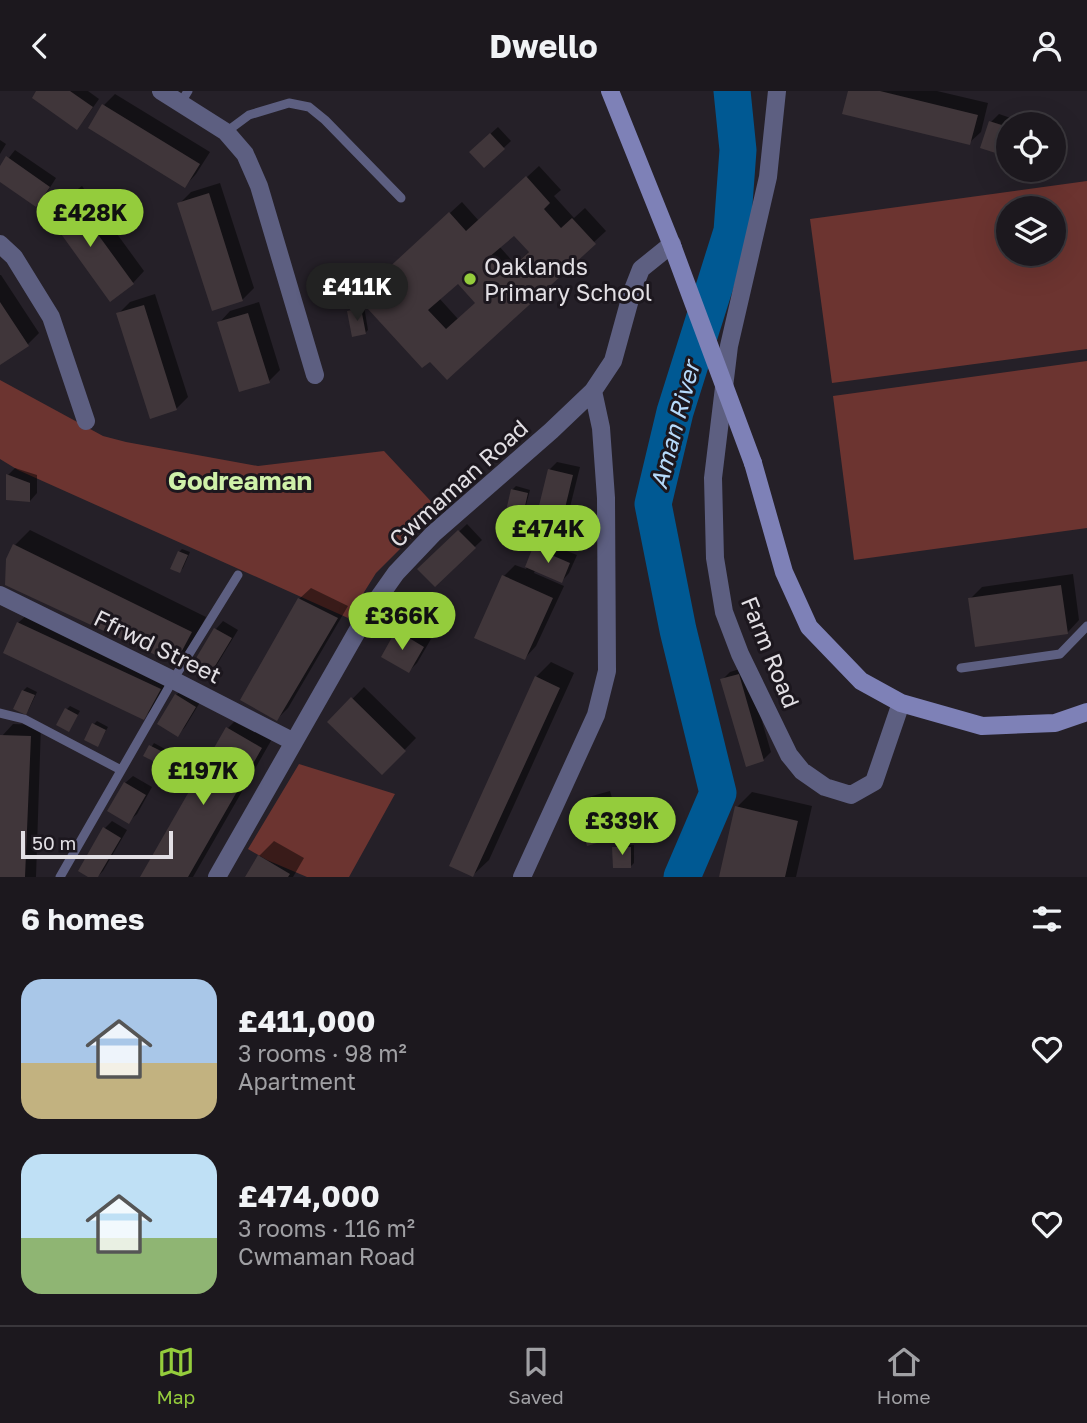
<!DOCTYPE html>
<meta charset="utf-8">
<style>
body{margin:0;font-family:"Golos Text",sans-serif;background:#29252b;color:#f1f3f6;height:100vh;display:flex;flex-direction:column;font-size:26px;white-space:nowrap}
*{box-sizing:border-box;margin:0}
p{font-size:23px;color:#a0a0a4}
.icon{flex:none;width:38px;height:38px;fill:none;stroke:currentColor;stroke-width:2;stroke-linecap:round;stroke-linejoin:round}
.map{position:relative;height:786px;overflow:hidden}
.details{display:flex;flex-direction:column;background:#1c181e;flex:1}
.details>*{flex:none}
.tools{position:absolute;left:996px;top:21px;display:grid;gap:14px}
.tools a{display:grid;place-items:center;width:70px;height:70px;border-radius:50%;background:#1c181e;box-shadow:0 7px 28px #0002,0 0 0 2px #3a373c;font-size:35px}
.scale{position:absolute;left:21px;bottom:18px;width:152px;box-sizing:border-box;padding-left:7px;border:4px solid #e2dfe4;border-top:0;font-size:19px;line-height:24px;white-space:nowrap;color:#e2dfe4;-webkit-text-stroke:5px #1c171e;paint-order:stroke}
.price{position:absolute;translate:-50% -60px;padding:0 16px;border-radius:24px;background:#94cc3c;color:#111;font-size:23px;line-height:46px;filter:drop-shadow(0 2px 4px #0008)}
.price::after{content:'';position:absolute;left:50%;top:42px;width:21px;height:16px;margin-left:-10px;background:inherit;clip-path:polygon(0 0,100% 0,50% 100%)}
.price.on{background:#222;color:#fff}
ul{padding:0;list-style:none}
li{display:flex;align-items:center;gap:21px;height:175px;padding:0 21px}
li span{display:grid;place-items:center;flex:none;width:196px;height:140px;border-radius:21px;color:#555}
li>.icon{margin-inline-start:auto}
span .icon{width:84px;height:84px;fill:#fffc;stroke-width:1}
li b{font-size:30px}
h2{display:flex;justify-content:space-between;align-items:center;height:84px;padding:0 21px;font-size:30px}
header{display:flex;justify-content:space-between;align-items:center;height:91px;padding:0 21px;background:#1c181e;font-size:32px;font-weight:700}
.tabs{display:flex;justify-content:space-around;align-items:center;height:98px;border-top:2px solid #3a373c;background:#1c181e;font-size:19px;color:#a0a0a4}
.tabs a{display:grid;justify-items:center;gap:4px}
.tabs .on{color:#94cc3c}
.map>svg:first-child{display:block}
.green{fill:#6c3430;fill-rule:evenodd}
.shadow{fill:#0007;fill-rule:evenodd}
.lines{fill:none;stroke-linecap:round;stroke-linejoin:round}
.river{stroke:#005993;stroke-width:37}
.building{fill:#40363a;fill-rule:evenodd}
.service{stroke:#5d5f81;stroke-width:9}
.minor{stroke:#5d5f81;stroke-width:18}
.secondary{stroke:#7e81b7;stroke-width:18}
.secondary-bridge{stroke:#7e81b7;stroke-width:18}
.poi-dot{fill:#94cc3c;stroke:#1c171e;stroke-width:2.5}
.labels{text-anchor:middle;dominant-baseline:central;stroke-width:6;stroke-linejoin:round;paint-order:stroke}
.poi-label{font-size:23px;fill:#e2dfe4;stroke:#1c171e;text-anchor:start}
.street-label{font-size:23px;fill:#e2dfe4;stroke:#1c171e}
.water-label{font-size:24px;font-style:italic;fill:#b6dafb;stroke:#1c171e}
.quarter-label{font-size:26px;font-weight:bold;fill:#cff1a9;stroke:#1c171e}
</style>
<header><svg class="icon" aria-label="back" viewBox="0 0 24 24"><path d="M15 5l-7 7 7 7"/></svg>Dwello<svg class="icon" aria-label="person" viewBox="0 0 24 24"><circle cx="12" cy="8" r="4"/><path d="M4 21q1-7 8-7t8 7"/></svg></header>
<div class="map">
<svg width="1087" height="786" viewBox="0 0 1087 786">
<rect width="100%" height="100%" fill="#252028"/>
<path class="green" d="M1087,90V258L832,292L810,128ZM1054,117V163H1008V117Z
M1087,270V437L854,469L833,305Z
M0,289L103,345L126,351L258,375L384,360L439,419L376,482L348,527L18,379L0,368Z
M299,673L395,703L349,786H307L267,769L248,758Z"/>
<path class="shadow" d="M39,0H88L99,8L84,29L77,36Z
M850,0H937L988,12L981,41L969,52Z
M115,3L210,61L196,83L185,95L104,14Z
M999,23L1028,33H1008V65L983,56L991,31Z
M498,36L511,50L484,75L479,53Z
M0,49L6,53L0,63Z
M15,59L56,87L44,106L36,114L0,89V78Z
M539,75L561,99L554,105L574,127L585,117L606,140L447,286L371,194L462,111L479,130ZM514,142L530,160L515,173L499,155ZM458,191L476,212L458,228L439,207Z
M220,92L254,197L242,209L179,113L191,101Z
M82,95L144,180L133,192L48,123L60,111Z
M0,184H1L39,242L28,253L0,269Z
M155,203L188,306L176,318L118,223L130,211Z
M259,211L280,279L269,290L219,232L230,220Z
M364,215L368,239L365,242L349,221L353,217Z
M557,371L580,376L568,424L560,432L550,378Z
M15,377L37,384V402L30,410L8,384Z
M516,395L530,399L525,418L522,422L512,399Z
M467,433L482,449L435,494L420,478Z
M30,439L206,526L190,556L174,571L15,454Z
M542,450L577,464L569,482L562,490L535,479L534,482L564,495L536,555L525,567L504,485L515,474L526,478L534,457Z
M182,458L190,461L183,477L180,480L179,461Z
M1073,483L1079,529L1068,541L970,508L982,496Z
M311,497L348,515L288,617L277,628L299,508Z
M30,521L172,586L155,615L143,627L18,532Z
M223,530L238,539L213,580L206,588L191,579L216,538Z
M405,533L431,548L417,572L409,580L397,540Z
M551,571L574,582L489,769L473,784L536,586Z
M746,576L771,661L763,669L722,589L730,581Z
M27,596L37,601L29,618L26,622L23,600Z
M364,596L416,647L382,682L330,631Z
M184,597L202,608L185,636L178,644L176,604Z
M70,615L80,620L69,639L67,618Z
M243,622L276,641L193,786H142L227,638Z
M97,630L108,636L98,654L94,633Z
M13,633L41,634L36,786H0L2,645Z
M154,652L165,658L157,670L146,664Z
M133,685L152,696L137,723L129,730L125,692Z
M610,700L621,738L614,746L578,715L585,707Z
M752,701L812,715L796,786H721L737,716Z
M112,730L127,739L103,780L97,786L105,737Z
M274,750L304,767L293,786H247L259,765Z
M618,754H634V772L631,775L614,757Z"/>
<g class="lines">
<path class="river" d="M682,786L718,702L678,539L653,413L675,321L732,140L738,59L732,0"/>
</g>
<path class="building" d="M36,0H70L93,16L77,39L32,7Z
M848,0H880L978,24L970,54L842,23Z
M102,13L200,73L185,97L88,37Z
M989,30L1008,36V66L980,57Z
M490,42L505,58L484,77L469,61Z
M6,65L50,96L36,116L0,91V75Z
M526,85L550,112L544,118L561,137L572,127L596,153L447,289L430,271L422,277L357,206L449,121L466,140ZM514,145L529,161L503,184L488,167ZM458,193L475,212L446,238L428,219Z
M209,102L243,210L212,220L177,112Z
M70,105L134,193L110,211L46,122Z
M0,211L29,255L0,274Z
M144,214L177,319L150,328L116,222Z
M361,217L366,243L352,246L347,220Z
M248,222L270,292L239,301L217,231Z
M548,378L573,384L561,434L536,427Z
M6,383L30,392V411L6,409Z
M511,398L528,402L523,424L506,420Z
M458,439L476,457L435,496L417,478Z
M13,453L192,541L175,573L5,494L6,468Z
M533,456L570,472L562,492L525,476Z
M178,460L188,464L180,482L170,478Z
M502,484L553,507L525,569L474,547Z
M1061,494L1068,543L975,556L968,507Z
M298,507L338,527L277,630L240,609Z
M17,531L161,598L144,629L3,562Z
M214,537L232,547L206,590L189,579Z
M396,539L424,556L409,582L381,566Z
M739,583L764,670L746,676L720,588Z
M535,585L560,597L473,786L449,775Z
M22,599L35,604L26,624L13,618Z
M175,603L196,616L178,646L157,633Z
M351,606L406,660L382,684L327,631Z
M65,617L78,624L69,641L56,634Z
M92,632L106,639L98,656L84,649Z
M226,636L262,657L188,786H140Z
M0,644L31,645L25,786H0Z
M149,654L163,661L157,672L143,665Z
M124,691L146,704L129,733L107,720Z
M603,706L614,747L587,755L576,714Z
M735,715L798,730L785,786H719Z
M103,736L121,747L98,786H88L78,780Z
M612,756H631V777H613Z
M258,764L290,783L288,786H245Z"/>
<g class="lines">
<path class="service" d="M180,13L188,0
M226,41L249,24L289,12L309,16L325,29L401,107
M961,577L1060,563L1087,535
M0,622L24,628L121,679
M60,786L173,589L238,484"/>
<path class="minor" d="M161,0L226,41L245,63L259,95L315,284
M777,0L768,86L729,255L713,387L715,467L724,521L740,563L789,664L802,680L825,696L851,704L874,691L901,612
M0,153L14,166L51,226L86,330
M0,504L173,589L294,651
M217,786L367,523L396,482L433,443L551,340L593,300L613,270L632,201L641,178L672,153
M522,786L596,624L607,580L606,407L601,337L593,300"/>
<path class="secondary" d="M610,0L673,157
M753,372L784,481L809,536L861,590L901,612L982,635L1055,632L1087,621"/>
<path class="secondary-bridge" d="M673,157L753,372"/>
</g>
<circle class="poi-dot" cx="470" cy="188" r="7"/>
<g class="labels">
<g class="poi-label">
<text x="484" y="175">Oaklands<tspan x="484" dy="26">Primary School</tspan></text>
</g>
<g class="street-label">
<text transform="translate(458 392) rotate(-42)">Cwmaman Road</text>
<text transform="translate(158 555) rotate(26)">Ffrwd Street</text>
<text transform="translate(771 561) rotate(68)">Farm Road</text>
</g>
<g class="water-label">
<text transform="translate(674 334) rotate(-75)">Aman River</text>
</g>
<g class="quarter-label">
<text x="240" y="389">Godreaman</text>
</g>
</g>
</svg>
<div class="tools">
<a><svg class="icon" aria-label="locate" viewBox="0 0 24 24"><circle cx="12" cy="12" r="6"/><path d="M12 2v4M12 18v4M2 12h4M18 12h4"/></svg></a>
<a><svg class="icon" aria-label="layers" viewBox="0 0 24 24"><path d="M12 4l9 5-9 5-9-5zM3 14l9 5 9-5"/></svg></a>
</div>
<div class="scale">50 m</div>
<b class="price" style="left:90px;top:158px">£428K</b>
<b class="price on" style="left:357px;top:232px">£411K</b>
<b class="price" style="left:548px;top:474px">£474K</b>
<b class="price" style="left:402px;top:561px">£366K</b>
<b class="price" style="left:203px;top:716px">£197K</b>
<b class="price" style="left:622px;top:766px">£339K</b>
</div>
<section class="details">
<h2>6 homes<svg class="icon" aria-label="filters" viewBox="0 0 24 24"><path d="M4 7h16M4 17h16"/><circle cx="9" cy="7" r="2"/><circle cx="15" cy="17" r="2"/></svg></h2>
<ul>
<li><span style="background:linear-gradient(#a9c7e8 60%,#c2b280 0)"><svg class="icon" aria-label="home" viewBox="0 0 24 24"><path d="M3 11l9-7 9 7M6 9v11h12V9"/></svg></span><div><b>£411,000</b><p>3 rooms · 98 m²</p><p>Apartment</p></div><svg class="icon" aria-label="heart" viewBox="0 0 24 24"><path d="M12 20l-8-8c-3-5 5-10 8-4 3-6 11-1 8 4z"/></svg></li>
<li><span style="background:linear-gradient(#bfe0f5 60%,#8fb573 0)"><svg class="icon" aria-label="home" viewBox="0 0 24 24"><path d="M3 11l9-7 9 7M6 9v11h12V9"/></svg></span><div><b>£474,000</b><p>3 rooms · 116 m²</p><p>Cwmaman Road</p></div><svg class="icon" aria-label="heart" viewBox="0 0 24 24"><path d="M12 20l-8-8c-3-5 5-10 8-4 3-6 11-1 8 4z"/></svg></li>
</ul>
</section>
<nav class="tabs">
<a class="on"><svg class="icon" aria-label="map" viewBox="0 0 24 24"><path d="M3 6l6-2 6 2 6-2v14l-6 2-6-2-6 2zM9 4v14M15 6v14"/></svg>Map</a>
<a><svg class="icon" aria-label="saved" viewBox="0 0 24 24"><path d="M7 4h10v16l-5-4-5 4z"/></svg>Saved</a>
<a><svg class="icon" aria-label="home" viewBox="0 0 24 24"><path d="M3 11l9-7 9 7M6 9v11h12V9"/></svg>Home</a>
</nav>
